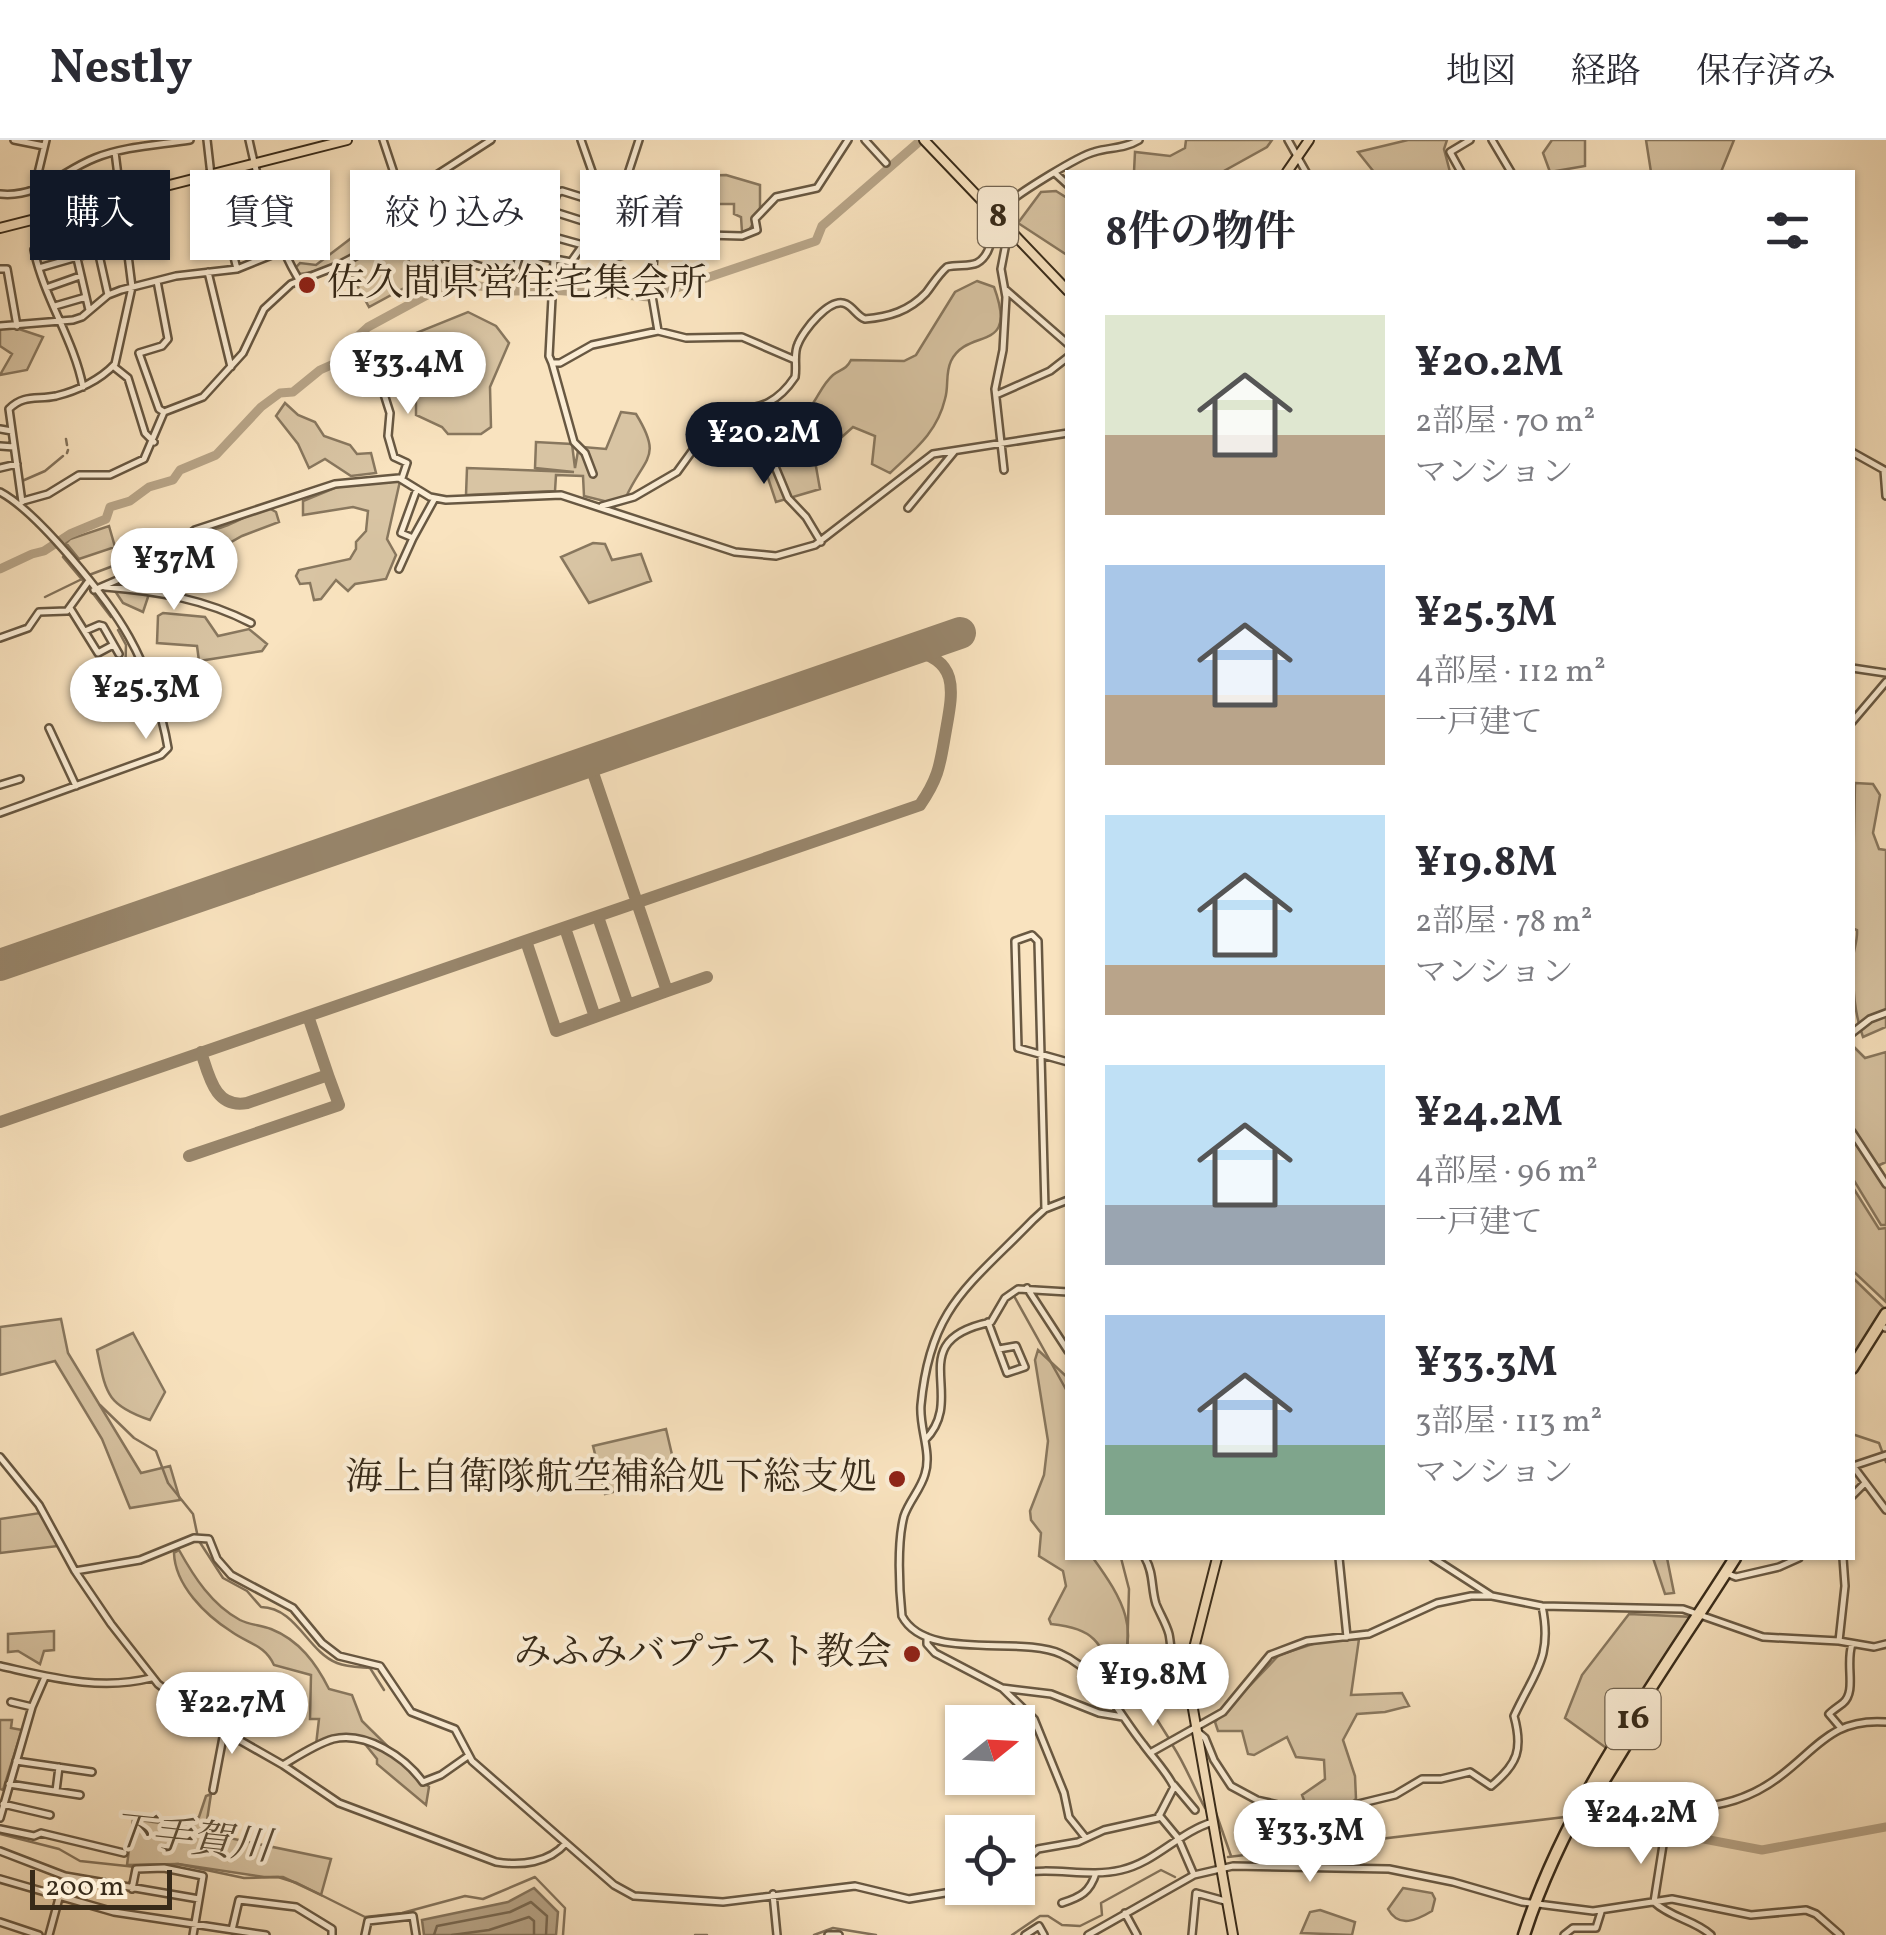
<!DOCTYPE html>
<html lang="ja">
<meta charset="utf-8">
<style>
body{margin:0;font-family:Vollkorn,"Noto Serif JP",serif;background:#f7f7f7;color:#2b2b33;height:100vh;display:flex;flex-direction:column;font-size:38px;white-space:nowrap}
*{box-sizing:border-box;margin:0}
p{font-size:32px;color:#7c7c81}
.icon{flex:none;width:55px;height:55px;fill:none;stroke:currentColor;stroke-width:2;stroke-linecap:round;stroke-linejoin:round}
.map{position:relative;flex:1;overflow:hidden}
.panel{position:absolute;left:1065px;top:30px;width:790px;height:1390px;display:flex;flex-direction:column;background:#fff;border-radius:0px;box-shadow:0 2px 8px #0004}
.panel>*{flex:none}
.banner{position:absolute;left:30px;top:30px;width:885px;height:90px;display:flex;gap:20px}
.needle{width:65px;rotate:72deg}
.tools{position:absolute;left:945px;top:1565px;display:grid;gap:20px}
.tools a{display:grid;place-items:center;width:90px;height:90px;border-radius:0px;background:#fff;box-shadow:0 2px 8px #0004;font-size:50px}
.scale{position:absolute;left:30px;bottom:25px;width:142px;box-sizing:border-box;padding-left:10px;border:5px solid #372a19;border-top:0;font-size:28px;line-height:35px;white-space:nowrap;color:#372a19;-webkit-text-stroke:8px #fbedd5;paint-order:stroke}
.price{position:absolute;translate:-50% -85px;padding:0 22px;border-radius:35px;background:#fff;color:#222;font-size:32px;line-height:65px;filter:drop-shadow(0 2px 5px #0008)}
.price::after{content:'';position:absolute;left:50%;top:60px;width:30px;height:22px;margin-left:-15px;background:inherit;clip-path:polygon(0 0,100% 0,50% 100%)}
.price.selected{background:#111827;color:#fff}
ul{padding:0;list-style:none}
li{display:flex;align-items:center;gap:30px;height:250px;padding:0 40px}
li span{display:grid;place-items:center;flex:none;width:280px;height:200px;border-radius:0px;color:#555}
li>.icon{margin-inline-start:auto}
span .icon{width:120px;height:120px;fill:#fffc;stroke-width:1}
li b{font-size:42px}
h2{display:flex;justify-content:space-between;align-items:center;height:120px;padding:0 40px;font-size:42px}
.pill{padding:0 35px;border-radius:0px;background:#fff;box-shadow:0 2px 8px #0004;font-size:35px;line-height:90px}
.pill.selected{background:#111827;color:#fff}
header{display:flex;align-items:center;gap:60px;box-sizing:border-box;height:140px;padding:0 50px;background:#fff;border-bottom:2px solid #e1e1e2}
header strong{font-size:48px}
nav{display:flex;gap:55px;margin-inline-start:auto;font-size:35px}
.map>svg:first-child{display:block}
.green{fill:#d8c4a3;stroke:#88775e;stroke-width:2.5}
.water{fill:#b7a487;stroke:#84735b;stroke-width:2.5}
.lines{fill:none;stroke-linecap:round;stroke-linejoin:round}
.shore{stroke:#776750;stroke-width:2.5}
.stream{stroke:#84735b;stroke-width:2.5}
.river{stroke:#b7a487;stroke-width:9}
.taxiway{stroke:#98866c;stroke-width:12}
.runway{stroke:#98866c;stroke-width:32}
.minor-casing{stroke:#685842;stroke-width:10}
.major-casing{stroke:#372a19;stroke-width:12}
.highway-casing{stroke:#372a19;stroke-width:15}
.minor{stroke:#fbedd5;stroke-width:5}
.major{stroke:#f9e3bf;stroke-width:8}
.highway{stroke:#f9e3bf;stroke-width:10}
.poi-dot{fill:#8f2418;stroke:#fbedd5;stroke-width:4}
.labels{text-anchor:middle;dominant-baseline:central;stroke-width:8;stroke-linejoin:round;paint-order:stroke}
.shield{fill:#fbedd5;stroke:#726451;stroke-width:2.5}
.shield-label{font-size:35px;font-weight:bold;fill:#372a19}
.poi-label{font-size:38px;fill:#372a19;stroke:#fbedd5;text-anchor:end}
.water-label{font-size:40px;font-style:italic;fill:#5d4f3a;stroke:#fbedd5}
</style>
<header>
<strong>Nestly</strong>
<nav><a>地図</a><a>経路</a><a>保存済み</a></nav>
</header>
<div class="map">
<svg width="1886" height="1795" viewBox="0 0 1886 1795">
<rect width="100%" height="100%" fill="#f9e3bf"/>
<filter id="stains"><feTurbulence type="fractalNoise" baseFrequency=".002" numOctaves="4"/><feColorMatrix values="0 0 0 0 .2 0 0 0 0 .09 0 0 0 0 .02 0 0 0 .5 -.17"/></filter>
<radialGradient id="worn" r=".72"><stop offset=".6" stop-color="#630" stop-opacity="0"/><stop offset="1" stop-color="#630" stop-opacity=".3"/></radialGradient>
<path class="green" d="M1186,0H1272L1267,7L1222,32H1134L1135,12L1170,16L1185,8Z
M1408,0H1447L1444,9L1450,32H1374L1358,12Z
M1552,0H1585V26L1550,32L1543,13Z
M1646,0H1734L1721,32H1651Z
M726,35L760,45V71L748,92H742L741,77L734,74V64H713L707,68V92L671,112L642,113L620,120L603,117L614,92L640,87L652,76L680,70L683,49L695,36Z
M1056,51L1067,58V115L1018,83L1041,52Z
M366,64L374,68C374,75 377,86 375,93C368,114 318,134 297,134L295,128L300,123L316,125L354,96L355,89L362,85L359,67Z
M394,106L405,112L417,141L369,167L346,125L372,110L384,112Z
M977,141L994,147C1019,215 968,186 951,221C945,234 949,246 945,259C937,293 914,310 890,333L872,324L875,296L853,287L815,321L820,349L776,362L755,299C766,285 783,287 798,278C816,268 818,248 833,235C841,229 846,230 851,220L904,221L916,215L955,152Z
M468,172L496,186L509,203L490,247L491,287L481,294H448L442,287L416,275V193Z
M0,188L19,189L43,197L27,230L0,235L12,214L0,206Z
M285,263L298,275L315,282L324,296L350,305L357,314L371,313L376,333L351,336L325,319L309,328L298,304L276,276Z
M621,272L636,274C663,318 645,316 626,357L608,362L584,356L583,336L556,335L555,351L466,355L467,328L574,332L535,328L536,302L572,304L575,328L578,311L583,307L606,309Z
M400,341L387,399L396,415L386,439L355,444L348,451L336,440L321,459L314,460L310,443L300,444L296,436L299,430L350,419L356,409V402L366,391L368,371L353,367L303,375V361L337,347Z
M267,367L276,372L279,382L242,396L219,409L227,421L224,429L217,431L207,421L172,440H151L148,433L156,425L175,429L197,413L188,399C207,387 212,392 228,385C241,380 254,372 267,367Z
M109,386L115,407L79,419L66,403L70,399Z
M593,403L605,404L612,420L641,414L651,441L589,463L561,417Z
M113,448L150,451L143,472L123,463Z
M163,473L205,477L218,496L249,489L267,504L262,511L199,521L197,506L157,503L158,476Z
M1855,643L1873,644L1880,655L1873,693L1879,709L1886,710V887L1863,897C1854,872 1853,849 1853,823C1852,812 1858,802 1857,790L1852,788Z
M1853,906L1865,918L1886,912V1022L1873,1028L1886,1043V1085H1881L1853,1039Z
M1852,1046L1879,1089L1886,1088V1162L1853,1131Z
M1852,1137L1886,1170L1852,1221Z
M61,1179L68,1213L141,1333L170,1326L180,1360L130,1368L102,1299L55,1221L0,1235V1187Z
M133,1193L165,1252L150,1280C106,1265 106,1253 97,1210Z
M1038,1210L1067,1237L1068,1418H1093C1122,1458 1143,1492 1115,1540C1100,1501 1095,1489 1051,1484L1049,1479L1066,1446L1063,1431L1039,1416L1041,1393L1031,1380L1030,1371L1044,1335L1048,1301L1035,1220Z
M666,1289L677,1336L605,1354L593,1306Z
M40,1373L58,1406L0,1413V1379Z
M179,1410C194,1437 212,1465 240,1480C250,1485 261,1485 271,1489C299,1500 316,1523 329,1549L352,1555L362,1581L429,1647L426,1665L377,1624V1619L365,1604L343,1596L316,1605L319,1579H310L311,1535L274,1525C265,1505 249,1504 232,1492C205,1475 175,1445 174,1413Z
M1653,1418H1667L1674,1453L1665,1454Z
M1629,1474L1693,1477L1609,1610L1565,1578L1582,1535Z
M54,1491V1510L44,1511L40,1524L18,1511L8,1512V1494Z
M1359,1499L1351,1555L1402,1553L1409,1566L1385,1572L1357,1574L1343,1600L1355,1636L1356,1659L1342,1669L1319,1676L1307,1668L1302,1655L1325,1639L1324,1620L1296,1617L1287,1597L1254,1615L1248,1614L1242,1591H1218L1215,1582L1279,1515L1319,1502Z
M0,1580H12L11,1588L22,1590L3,1650L0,1649Z
M211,1654L205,1693L331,1719L321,1755L283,1737H264L178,1724L127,1725L133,1679L173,1685L199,1677L206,1656Z
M70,1739L90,1743L85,1764L63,1756Z
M1403,1748L1432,1753L1435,1759L1432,1771C1417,1780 1399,1789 1388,1769Z
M1320,1770L1355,1782L1352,1795L1301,1793L1310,1772Z"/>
<path class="water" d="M534,1748L558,1772L556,1795H424L422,1780L508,1762Z"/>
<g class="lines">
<path class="shore" d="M434,1795L437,1786L510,1772L531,1762L547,1776L546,1795
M452,1795L489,1790L529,1777L534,1781V1795"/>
<path class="stream" d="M66,299L67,305
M67,313L68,310
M22,341L45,331L63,316
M183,395L192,388
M160,413L179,398
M63,417L84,442
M89,435L121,423H148L153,417
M88,447L111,477
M45,457L82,439
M118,490L126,505L125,539
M1014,1156L1068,1253
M100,1265L134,1298L156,1311L168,1343L193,1374L197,1393
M1852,1294L1879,1303L1886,1322
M199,1401L223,1438L247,1451L261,1467C297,1468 307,1511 337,1523C347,1527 359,1527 370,1528L384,1550
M1121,1418L1129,1449L1127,1518L1146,1562L1168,1597
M1173,1606C1186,1626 1194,1648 1205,1668
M1215,1670L1231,1716
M0,1694L59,1709L80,1721L136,1727L178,1724L244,1738L278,1737L297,1743L365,1777L402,1773L465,1756L483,1759L535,1737L565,1768L563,1795
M1228,1717L1565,1677
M695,1795H707
M814,1795L833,1788L876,1795
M1012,1795L1040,1776H1048L1062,1785L1080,1786L1102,1775L1101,1763L1161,1730L1175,1737"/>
<path class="river" d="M0,429L32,414L44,411L70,394L106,379L110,367L130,361L149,347L173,340L180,330L216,315L261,267L280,253L293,252L320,230L338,222L347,206L368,187L451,142L515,151L551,150L650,157L816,101L822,86L921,0
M1593,1678L1762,1710L1886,1687"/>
<path class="taxiway" d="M598,777L628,865
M565,788L595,877
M526,801L556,891L667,851L589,621
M667,851L707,837
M201,912C209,936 215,969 247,963L328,935L308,876
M0,982L920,665C940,636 940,623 946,590C953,551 960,519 910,510
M189,1016L339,965L328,935"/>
<path class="runway" d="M0,825L960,493"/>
<g class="minor-casing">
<path id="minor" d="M14,0L44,6
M207,0L211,35
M249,0C259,47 274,98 299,140
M383,0L395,36L396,73L400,86
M581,0L594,37L613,59L602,101L646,107L654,116L685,109L706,95L742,96L757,90L755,79L776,57L817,48L848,0
M865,0L886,23
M1288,0L1306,32
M1492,0L1511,32
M1461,32L1450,12L1470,0
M1056,34L1068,45
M34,50L46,0
M410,52L423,89
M0,54C39,58 62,31 95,18C125,6 159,5 190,0
M395,55L410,52L491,0
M621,55L639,0
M520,61L605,88
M221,65L237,129
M88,66L108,155
M66,71L89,170
M551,72L557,53L562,51L594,61L599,43
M225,78L267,66
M994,85L1003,90L1007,98L1001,129L1006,157L1003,210L995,249L1004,330
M426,89L435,113L513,136L528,90
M449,91L518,112L571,122L583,105
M230,97L273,81
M73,98L34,110C44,158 74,200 83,247
M435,113L444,138
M654,116L651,150L658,191
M39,128L98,111
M0,129H7L17,186
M208,132L231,227
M157,141L168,199L162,206L139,213L159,269L164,272
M46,148L80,136
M1006,150L1068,204
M55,166L86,157
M0,186L73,180L82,177L108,155L121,150L176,136L237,129L284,110
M375,202L386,230L384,254L390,273L388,296L394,317L407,323L402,338
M552,223L549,216L554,119
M113,226L128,238L145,293L154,302
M996,255L1050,231L1068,217
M756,269L768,299L771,317L788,358L806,377L821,402
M0,289L12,291
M0,306L14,307
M1852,312L1886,331
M0,328L17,324
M1884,330L1886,356
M593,334L585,313L574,302L552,223H560L592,205L658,191L686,198L742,197L795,220
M417,349L401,393L413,398L435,358
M0,352C38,372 108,459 129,497C147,529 162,572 168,608L161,615L0,673
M23,361L48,354L79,335H110L144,319L164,272L203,257L243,213L264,169L291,144L337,126L369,109L400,86L464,88L489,79L583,105L602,101
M22,362L9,269C24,254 37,260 56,256C77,251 100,240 115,224L132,147L115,12
M602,366L634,357L677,332L698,303L722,289L733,269C761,270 779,261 795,237C797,226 793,214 798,204C803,191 830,156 846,164C854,168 857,176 865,179C889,177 909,171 926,153C933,144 938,135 947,127C957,124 969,127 977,123C996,113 990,80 1008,63C1021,52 1078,16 1094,12C1110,7 1124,9 1139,0
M908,368L954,312
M399,429L413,398
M105,447C157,451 204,459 251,483
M94,450L145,428L195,390L335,344L399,338L430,357L446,360L561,355L735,412L776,416L815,405L933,314L1068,293
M70,468L98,513L113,505
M85,491L99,485L103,486L119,514
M0,498L28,488L39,472L67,471L88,442
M1852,528L1886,533
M1852,582L1886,542
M49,588L76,646
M0,645L20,639
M1852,893L1870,879L1886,873
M1852,992L1886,1044
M1045,1069L1038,801L1032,795L1015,801L1018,908L1068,922
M1027,1148L1068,1211
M988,1182L1007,1233L1025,1227L1016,1206L999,1209
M1885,1188H1886
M925,1300C969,1256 900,1201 991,1182L1005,1158L1018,1149L1068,1152
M1886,1315L1853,1326L1886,1370
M0,1317L39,1365L75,1431L111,1484L158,1544L211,1584L283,1625L339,1663L496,1722C521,1726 549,1723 566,1703
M1852,1356L1865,1343
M1145,1418C1154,1433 1151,1448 1156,1464C1160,1474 1166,1483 1169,1494C1173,1513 1169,1540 1190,1552
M1339,1418L1347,1497
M1433,1418L1492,1456
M75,1431L140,1420L194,1398L209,1399L217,1419L231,1435L293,1468L322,1503L339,1516L380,1526L411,1572L455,1589L472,1621L614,1745L634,1756L723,1762L855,1746L909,1759L975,1748
M1731,1435L1736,1437L1779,1427L1799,1418
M927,1497V1504L935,1513L1002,1548L1034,1579L1064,1653L1069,1677L1085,1697
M1839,1501L1845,1446L1843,1418
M0,1526C50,1537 99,1551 151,1538
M1002,1548L1051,1554L1099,1573L1123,1577
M11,1562L32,1567
M1840,1587L1829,1574C1833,1570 1838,1567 1843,1563C1857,1551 1845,1525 1852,1504
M1198,1592L1205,1598L1214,1620L1231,1646L1257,1660L1317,1674L1395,1655L1422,1639H1441L1470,1632L1491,1646C1518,1624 1523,1609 1514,1576C1534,1532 1553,1518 1542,1466
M1150,1613L1223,1572L1270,1515L1307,1501L1369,1494L1437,1463L1471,1456H1492L1542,1466L1683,1469L1763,1497L1839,1501L1874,1507L1886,1504
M16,1621L92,1632
M283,1625C298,1616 316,1604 333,1599C366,1591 405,1617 423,1642L441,1635L468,1616
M9,1644L80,1655
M1174,1645L1195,1670
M1593,1645C1652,1675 1725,1678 1779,1637C1818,1608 1832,1578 1886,1582
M213,1650L224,1592
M56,1651L59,1627
M3,1664L50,1675
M1669,1667L1654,1762C1671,1778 1695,1780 1711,1795
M1159,1675L1178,1698L1194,1735
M0,1678L32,1567L45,1537
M0,1689L34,1696L41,1693L124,1713
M0,1711L65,1736L199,1759
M1018,1726L1038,1709L1078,1702L1104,1690L1158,1678L1174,1647C1167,1632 1153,1618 1143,1604C1119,1574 1098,1530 1061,1514C1020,1495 926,1522 902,1476C899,1448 897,1402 904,1376C909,1361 921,1349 925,1334C932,1312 919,1288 921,1265C930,1167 969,1146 1033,1080L1045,1069L1068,1060
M1018,1734C1052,1726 1087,1738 1121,1730C1156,1722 1179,1692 1213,1682
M0,1739L114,1772L266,1795
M132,1749L136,1729L164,1728L203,1736L193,1795
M773,1754L777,1795
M1062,1763C1081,1757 1090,1752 1096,1733
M1125,1773L1137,1795
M0,1782L39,1795
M232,1790L239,1760L296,1767L332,1789V1795
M49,1795L65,1736
M365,1795L368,1781L413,1776L416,1795
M828,1795H839
M1025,1795L1039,1786L1044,1795
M1088,1795L1194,1735L1233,1726L1389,1729L1453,1742L1522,1762L1593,1771L1672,1759L1751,1775L1806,1770L1816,1774L1840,1795
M1192,1795L1196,1753L1225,1761
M1564,1795L1573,1788H1596L1601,1772"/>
</g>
<g class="major-casing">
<path id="major" d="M924,0L1068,151
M1287,32L1309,0
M0,88L347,0
M1217,1418L1192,1516L1190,1552L1233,1795"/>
</g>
<g class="highway-casing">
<path id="highway" d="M1852,1228L1886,1174
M1603,1642L1641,1580
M1524,1795C1567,1660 1660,1537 1735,1418"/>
</g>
<use href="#minor" class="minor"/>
<use href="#major" class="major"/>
<use href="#highway" class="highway"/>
</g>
<g class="poi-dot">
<circle cx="307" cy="145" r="10"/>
<circle cx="897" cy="1339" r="10"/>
<circle cx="912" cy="1514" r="10"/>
</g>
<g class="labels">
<g class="shield">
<rect x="978" y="47" width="40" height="60" rx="8"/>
<rect x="1605.5" y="1549" width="55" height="60" rx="8"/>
</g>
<g class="shield-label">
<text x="998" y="77">8</text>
<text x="1633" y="1579">16</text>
</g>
<g class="poi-label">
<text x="327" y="145" text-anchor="start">佐久間県営住宅集会所</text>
<text x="877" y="1339">海上自衛隊航空補給処下総支処</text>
<text x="892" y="1514">みふみバプテスト教会</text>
</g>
<g class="water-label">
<text transform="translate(191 1701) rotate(6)">下手賀川</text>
</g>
</g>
<rect width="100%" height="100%" filter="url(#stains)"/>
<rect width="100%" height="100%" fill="url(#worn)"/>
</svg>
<div class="tools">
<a><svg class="needle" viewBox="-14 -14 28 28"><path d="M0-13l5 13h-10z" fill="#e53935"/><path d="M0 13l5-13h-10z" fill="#7c7c81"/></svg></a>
<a><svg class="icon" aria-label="locate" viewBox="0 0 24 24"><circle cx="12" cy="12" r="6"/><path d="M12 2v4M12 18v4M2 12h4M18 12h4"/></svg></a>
</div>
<div class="scale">200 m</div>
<b class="price" style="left:408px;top:277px">¥33.4M</b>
<b class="price selected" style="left:764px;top:347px">¥20.2M</b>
<b class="price" style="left:174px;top:473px">¥37M</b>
<b class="price" style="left:146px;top:602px">¥25.3M</b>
<b class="price" style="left:1153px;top:1589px">¥19.8M</b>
<b class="price" style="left:232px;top:1617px">¥22.7M</b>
<b class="price" style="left:1641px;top:1727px">¥24.2M</b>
<b class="price" style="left:1310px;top:1745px">¥33.3M</b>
<div class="banner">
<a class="pill selected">購入</a>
<a class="pill">賃貸</a>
<a class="pill">絞り込み</a>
<a class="pill">新着</a>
</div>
<section class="panel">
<h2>8件の物件<svg class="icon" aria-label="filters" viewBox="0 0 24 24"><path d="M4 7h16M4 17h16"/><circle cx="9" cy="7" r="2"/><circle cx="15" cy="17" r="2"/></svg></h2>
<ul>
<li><span style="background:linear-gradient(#dfe7d0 60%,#b9a48a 0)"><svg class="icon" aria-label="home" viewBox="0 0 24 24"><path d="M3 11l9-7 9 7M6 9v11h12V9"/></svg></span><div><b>¥20.2M</b><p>2部屋 · 70 m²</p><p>マンション</p></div></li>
<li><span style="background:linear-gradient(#a9c7e8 65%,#b9a48a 0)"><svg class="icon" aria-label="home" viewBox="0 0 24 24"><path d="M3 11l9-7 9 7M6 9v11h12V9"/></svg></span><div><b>¥25.3M</b><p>4部屋 · 112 m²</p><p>一戸建て</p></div></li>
<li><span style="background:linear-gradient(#bfe0f5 75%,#b9a48a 0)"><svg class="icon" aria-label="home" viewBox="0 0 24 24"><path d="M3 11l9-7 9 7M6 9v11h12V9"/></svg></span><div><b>¥19.8M</b><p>2部屋 · 78 m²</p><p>マンション</p></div></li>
<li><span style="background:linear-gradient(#bfe0f5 70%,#9aa5b1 0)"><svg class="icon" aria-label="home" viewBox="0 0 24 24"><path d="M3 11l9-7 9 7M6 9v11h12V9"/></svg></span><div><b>¥24.2M</b><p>4部屋 · 96 m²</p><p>一戸建て</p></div></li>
<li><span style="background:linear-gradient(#a9c7e8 65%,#7fa58c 0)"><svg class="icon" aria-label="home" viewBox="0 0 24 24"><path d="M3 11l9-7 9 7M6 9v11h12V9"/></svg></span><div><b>¥33.3M</b><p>3部屋 · 113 m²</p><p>マンション</p></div></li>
</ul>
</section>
</div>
